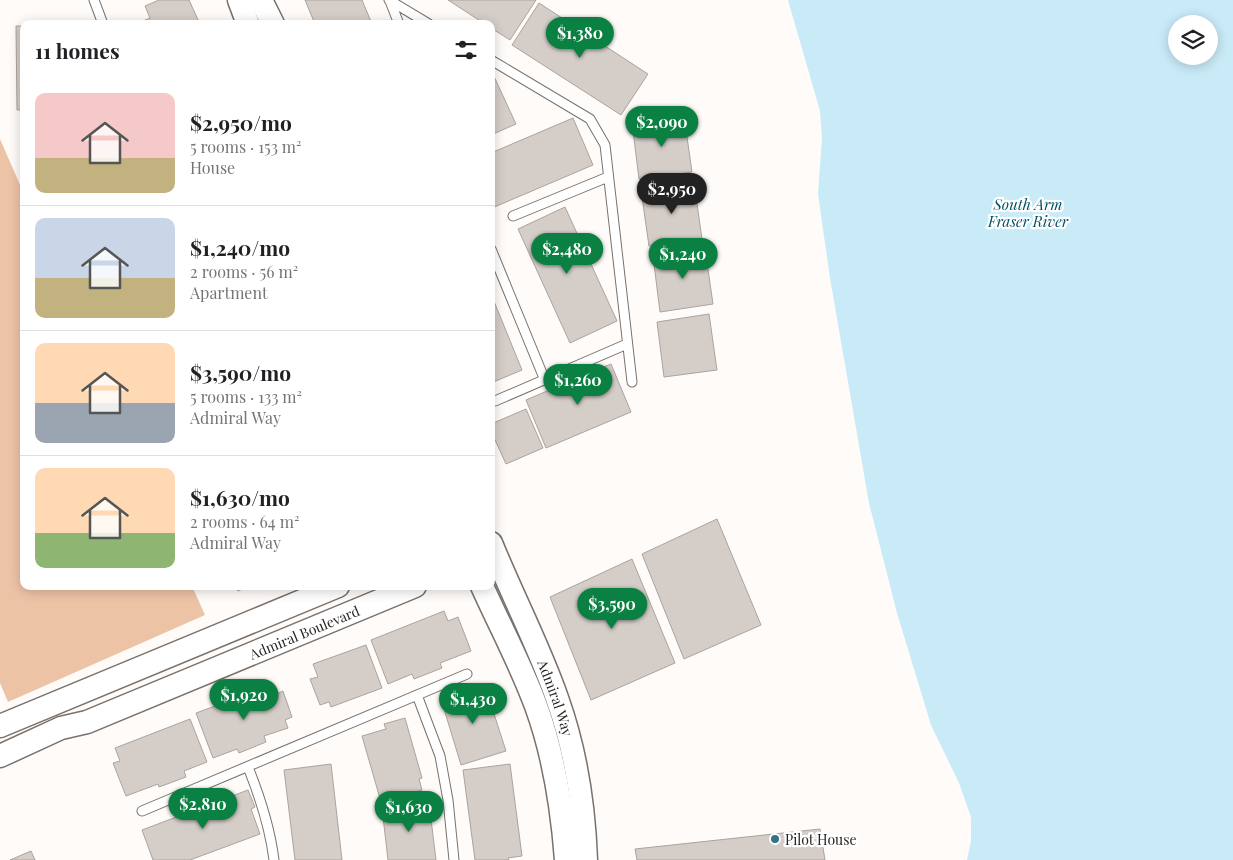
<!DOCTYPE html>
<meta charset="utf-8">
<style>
body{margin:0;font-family:"Playfair Display",serif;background:#f2f2f2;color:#202124;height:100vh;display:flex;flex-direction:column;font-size:19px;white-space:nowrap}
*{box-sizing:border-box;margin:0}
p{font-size:16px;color:#757577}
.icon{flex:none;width:28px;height:28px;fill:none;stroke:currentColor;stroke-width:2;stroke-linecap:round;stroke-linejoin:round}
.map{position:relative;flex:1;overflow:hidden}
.details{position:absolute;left:20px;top:20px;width:475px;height:570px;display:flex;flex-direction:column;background:#fff;border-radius:10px;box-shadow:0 2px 12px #0003}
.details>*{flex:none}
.tools{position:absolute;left:1168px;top:15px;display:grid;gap:10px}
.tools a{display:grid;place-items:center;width:50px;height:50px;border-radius:50%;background:#fff;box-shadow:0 2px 12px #0003;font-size:25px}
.price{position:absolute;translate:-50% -42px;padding:0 11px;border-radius:18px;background:#0b8043;color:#fff;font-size:16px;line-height:32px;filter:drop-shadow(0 1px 2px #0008)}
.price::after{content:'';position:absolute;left:50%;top:30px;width:15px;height:11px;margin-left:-8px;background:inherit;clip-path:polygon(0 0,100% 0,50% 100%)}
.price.active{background:#222;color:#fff}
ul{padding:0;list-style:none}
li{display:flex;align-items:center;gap:15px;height:125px;padding:0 15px}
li+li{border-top:1px solid #e0e0e0}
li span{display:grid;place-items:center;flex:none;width:140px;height:100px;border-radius:10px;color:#555}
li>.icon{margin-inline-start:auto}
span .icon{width:60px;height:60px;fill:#fffc;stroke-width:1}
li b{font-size:21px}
h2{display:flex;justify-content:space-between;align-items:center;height:60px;padding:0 15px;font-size:21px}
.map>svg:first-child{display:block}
.green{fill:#edc3a6}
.water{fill:#c9eaf7;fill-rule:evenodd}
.building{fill:#d4cdc8;stroke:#aaa39e}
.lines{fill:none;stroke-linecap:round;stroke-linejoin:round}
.service-casing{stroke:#78716c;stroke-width:11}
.tertiary-casing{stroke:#78716c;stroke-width:25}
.service{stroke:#fff;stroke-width:9}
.tertiary{stroke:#fff;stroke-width:22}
.poi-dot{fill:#357288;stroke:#fff;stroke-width:2}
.labels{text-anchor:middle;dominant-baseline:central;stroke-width:4.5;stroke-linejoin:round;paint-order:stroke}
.street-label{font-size:14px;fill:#272422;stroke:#fff}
.poi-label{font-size:14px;fill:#272422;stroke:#fff;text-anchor:start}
.water-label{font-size:15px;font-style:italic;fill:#005066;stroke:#fff}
</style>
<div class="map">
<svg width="1233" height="860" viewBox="0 0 1233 860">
<rect width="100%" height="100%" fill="#fefbf9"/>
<path class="green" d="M0,139L24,194V586H192L205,615L8,702L0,683Z"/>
<path class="water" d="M788,0H1233V860H967L971,841V817L959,783L931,725L897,613L869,503L830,278L818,194L822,138L820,111ZM1176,24H1209V56H1176Z"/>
<path class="building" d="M159,0H189L200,24H136L150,18L145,6Z
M305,0H362L372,24H315Z
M448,0H536L510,40L491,28V24H485Z
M539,3L648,74L621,115L512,45Z
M16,26H24V110H17Z
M491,70L516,124L491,135Z
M684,116L692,172L639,179L632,123Z
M573,118L593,165L492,208L491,153Z
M694,183L702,239L649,246L641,190Z
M565,207L617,321L570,343L518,229Z
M705,249L713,304L660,312L653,256Z
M491,294L522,370L491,383Z
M709,314L717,370L664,377L657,322Z
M611,364L631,412L546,448L526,400Z
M526,409L543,448L506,464L491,431V424Z
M717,519L761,625L684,659L642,554Z
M632,559L675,663L591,700L550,597Z
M235,586H249L238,591Z
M444,611L448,621L458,617L471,651L440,663L442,668L414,679L412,674L388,684L371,640Z
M366,645L382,688L331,707L329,702L320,705L310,679L318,677L313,664Z
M270,686L274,695L283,691L292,717L285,720L288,728L264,736L266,742L239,753L237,749L213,758L196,713Z
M485,686L506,751L461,765L441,699Z
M405,718L422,778L419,779L422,790L381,802L362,736L386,729L384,724Z
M190,719L207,762L184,771L186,777L159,787L158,784L126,796L113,763L120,761L115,748Z
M331,764L342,860H295L284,770Z
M510,764L522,856L508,858L509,860H475L463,770Z
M248,790L255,807L251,809L260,834L190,860H153L142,830Z
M429,803L436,860H388L382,808Z
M820,829L825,860H637L635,849Z
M31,851L35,860H10Z"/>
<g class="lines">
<g class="service-casing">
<path id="service" d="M94,0L103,24
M389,0L429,24
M390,1L399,24
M491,60L590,119L605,145L632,382
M513,216L608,177
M491,249L544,378
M495,401L627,344
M417,695L440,756L448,800L454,860
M248,767C260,797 270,827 274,860
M142,811L467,674"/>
</g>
<g class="tertiary-casing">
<g id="tertiary">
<path d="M239,0L248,24"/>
<path d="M261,0L273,24"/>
<path id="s1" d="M491,543C512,595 539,646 557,698C576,751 584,804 586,860"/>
<path d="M482,586C500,626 521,665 536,706C554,755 562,807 566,860"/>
<path d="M0,726L338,586"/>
<path id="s2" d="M0,756L61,728L87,722L415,586"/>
</g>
</g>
<use href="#service" class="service"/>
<use href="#tertiary" class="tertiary"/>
</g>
<circle class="poi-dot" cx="775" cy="839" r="5"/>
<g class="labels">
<g class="street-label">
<text stroke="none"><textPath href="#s2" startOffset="329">Admiral Boulevard</textPath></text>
<text stroke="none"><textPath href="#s1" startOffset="168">Admiral Way</textPath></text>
</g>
<g class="poi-label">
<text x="785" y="839">Pilot House</text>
</g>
<g class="water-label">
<text x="1028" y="204">South Arm<tspan x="1028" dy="17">Fraser River</tspan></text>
</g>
</g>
</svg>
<div class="tools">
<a><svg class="icon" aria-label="layers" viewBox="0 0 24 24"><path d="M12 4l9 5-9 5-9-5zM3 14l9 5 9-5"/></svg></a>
</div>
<b class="price" style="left:580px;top:59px">$1,380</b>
<b class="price" style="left:662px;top:148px">$2,090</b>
<b class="price active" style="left:672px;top:215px">$2,950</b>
<b class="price" style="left:567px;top:275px">$2,480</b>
<b class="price" style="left:683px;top:280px">$1,240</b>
<b class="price" style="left:578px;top:406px">$1,260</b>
<b class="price" style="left:612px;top:630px">$3,590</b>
<b class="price" style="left:244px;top:721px">$1,920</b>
<b class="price" style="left:473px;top:725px">$1,430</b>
<b class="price" style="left:203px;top:830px">$2,810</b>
<b class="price" style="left:409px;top:833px">$1,630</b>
<section class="details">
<h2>11 homes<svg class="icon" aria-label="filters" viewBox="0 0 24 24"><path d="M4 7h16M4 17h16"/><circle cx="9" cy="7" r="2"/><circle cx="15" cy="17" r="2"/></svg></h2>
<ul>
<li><span style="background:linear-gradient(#f6c9c9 65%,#c2b280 0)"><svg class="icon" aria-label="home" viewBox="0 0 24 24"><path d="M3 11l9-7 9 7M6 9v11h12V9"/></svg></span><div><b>$2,950/mo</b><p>5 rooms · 153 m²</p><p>House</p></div></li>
<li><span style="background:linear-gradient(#c9d6e8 60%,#c2b280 0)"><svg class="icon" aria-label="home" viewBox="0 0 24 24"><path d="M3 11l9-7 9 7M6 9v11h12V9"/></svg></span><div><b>$1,240/mo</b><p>2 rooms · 56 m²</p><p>Apartment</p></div></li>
<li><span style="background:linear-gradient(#ffd9b3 60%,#9aa5b1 0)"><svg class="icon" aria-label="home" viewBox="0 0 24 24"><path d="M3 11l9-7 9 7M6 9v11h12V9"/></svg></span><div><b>$3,590/mo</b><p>5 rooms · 133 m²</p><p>Admiral Way</p></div></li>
<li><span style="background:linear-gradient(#ffd9b3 65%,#8fb573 0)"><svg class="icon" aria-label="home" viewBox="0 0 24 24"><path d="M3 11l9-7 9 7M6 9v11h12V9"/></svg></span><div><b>$1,630/mo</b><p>2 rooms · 64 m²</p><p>Admiral Way</p></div></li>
</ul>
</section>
</div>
